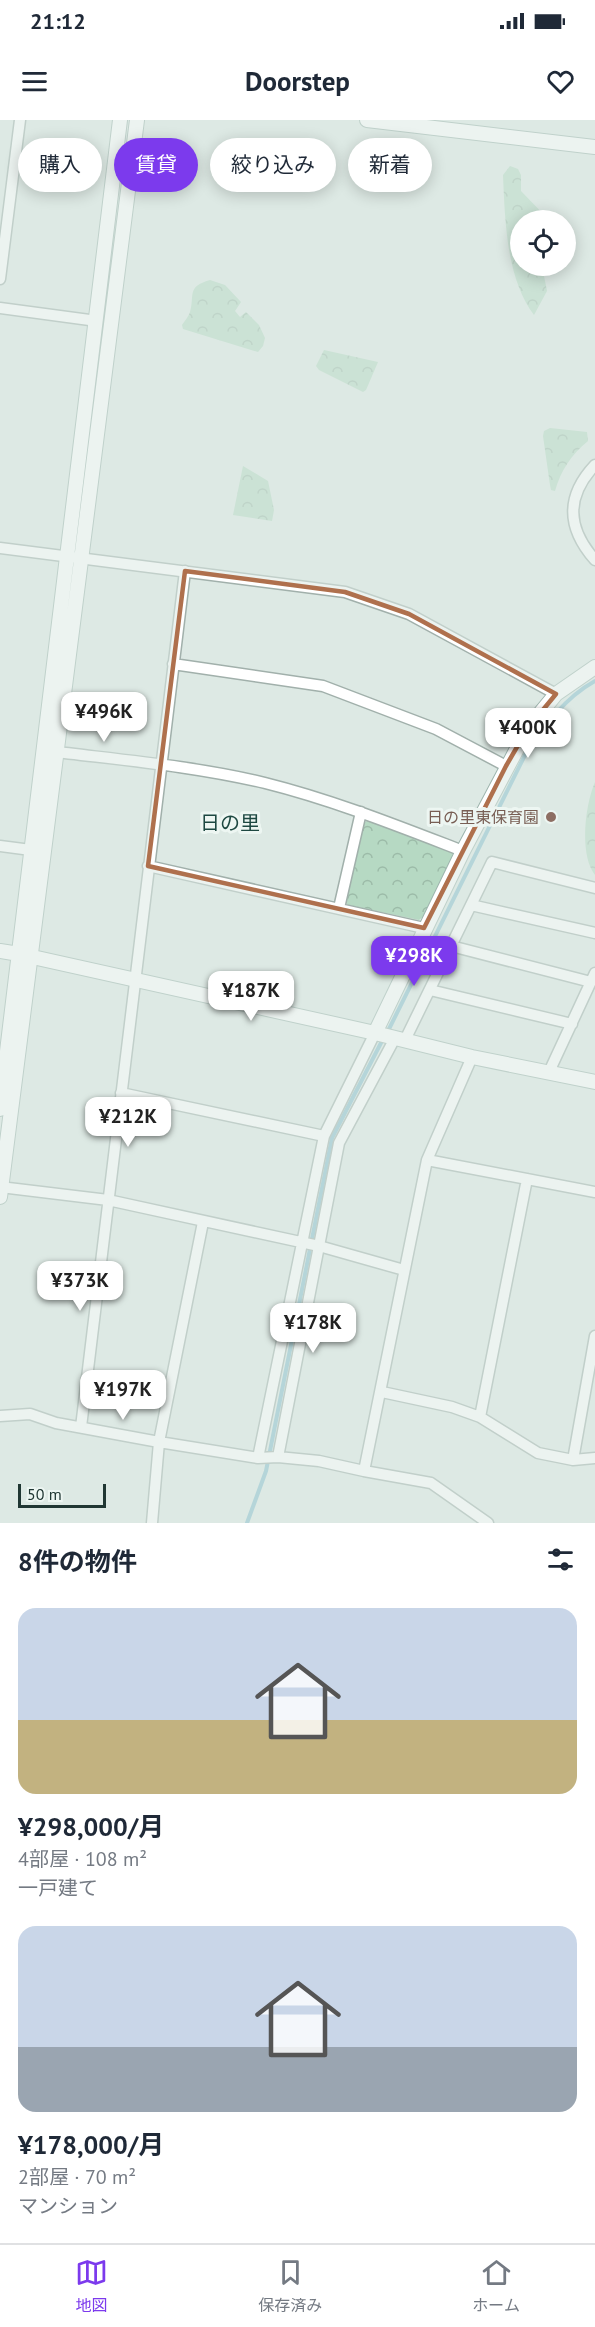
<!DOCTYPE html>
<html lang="ja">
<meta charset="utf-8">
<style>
body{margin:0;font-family:"PT Sans","Noto Sans JP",sans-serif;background:#f6f6f7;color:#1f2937;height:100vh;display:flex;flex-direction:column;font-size:22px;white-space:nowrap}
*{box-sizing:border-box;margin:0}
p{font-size:20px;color:#747a83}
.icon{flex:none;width:33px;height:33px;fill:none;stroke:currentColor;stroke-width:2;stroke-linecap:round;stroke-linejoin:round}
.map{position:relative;height:1403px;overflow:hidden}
.details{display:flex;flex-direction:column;background:#fff;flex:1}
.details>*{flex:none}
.top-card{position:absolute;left:18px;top:18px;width:560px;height:54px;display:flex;gap:12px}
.controls{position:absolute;left:510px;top:90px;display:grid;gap:12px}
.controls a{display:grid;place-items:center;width:66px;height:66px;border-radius:50%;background:#fff;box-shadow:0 3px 15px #0003;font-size:30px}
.scale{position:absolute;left:18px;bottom:15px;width:88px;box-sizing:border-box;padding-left:6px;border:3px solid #203733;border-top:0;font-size:16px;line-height:21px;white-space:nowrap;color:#203733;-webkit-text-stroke:4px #edf6f2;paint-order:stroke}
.price{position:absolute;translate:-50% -51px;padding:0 14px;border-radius:12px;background:#fff;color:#222;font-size:20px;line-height:39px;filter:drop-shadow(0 2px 3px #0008)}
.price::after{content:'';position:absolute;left:50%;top:36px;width:18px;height:14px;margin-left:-9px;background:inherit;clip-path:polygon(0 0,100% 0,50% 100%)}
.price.current{background:#7c3aed;color:#fff}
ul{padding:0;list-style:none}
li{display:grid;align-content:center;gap:12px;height:318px;padding:0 18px}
li span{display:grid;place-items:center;height:186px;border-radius:18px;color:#555}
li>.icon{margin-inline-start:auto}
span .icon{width:108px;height:108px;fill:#fffc;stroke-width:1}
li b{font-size:26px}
h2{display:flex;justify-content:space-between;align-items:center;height:72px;padding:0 18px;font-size:26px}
.tag{padding:0 21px;border-radius:27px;background:#fff;box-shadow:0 3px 15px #0003;font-size:21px;line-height:54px}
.tag.current{background:#7c3aed;color:#fff}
.status{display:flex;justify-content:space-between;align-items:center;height:42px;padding:0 30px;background:#fff;direction:ltr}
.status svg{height:16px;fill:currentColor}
header{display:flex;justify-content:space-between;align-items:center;height:78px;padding:0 18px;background:#fff;font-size:27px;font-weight:700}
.menu{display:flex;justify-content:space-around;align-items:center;height:84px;border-top:2px solid #e0e1e3;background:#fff;font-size:16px;color:#747a83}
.menu a{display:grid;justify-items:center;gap:3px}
.menu .current{color:#7c3aed}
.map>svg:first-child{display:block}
.park{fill:url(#park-crowns)}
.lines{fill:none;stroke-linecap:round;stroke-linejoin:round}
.stream{stroke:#86bccd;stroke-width:4}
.street-casing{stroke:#a1b0ab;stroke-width:13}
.secondary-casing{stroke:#9db4ad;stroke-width:16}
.street{stroke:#fff;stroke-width:10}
.secondary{stroke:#fff;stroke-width:14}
.marked{fill:none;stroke:#af704d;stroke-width:4.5;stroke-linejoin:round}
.education-dot{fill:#8d6e63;stroke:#edf6f2;stroke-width:2}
.labels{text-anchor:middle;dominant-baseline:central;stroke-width:6;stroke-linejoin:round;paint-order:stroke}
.education-label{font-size:16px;fill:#785e54;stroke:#edf6f2;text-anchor:end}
.quarter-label{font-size:20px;fill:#1d4841;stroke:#edf6f2}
</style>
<div class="status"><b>21:12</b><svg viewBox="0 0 49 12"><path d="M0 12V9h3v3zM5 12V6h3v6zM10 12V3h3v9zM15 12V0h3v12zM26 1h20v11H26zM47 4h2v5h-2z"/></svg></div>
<header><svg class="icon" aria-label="menu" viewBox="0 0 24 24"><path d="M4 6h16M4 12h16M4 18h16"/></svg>Doorstep<svg class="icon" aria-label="heart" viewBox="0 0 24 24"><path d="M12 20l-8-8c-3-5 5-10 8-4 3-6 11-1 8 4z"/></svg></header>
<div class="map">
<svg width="595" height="1403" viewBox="0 0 595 1403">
<defs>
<pattern id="park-crowns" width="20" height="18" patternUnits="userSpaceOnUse" patternTransform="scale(1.5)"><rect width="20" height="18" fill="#b6d9c3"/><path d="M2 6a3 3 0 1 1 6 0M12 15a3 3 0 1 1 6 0" fill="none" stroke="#9cbba8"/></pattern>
</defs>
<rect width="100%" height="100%" fill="#dde9e4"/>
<path class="park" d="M510,46L518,49L521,55V71L549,100H520V146H542L547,171L534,195C506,158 505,99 503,55Z
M210,160L225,165L241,182L235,191L240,197L246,192L259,205L265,218L263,226L258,232L183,209L182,205C184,202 189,196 190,192C195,175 186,167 210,160Z
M324,230L378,242L366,270L363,272L319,250L316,246Z
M550,308L587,312L588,321C571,335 561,350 555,371L551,370L550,365L543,316L544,311Z
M243,346L268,361L274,390L272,401L233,395Z
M595,662V755C579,735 585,685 595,662Z
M367,701L450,731L454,736L424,796L419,800L348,785L344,781L361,705Z"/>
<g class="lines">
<path class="stream" d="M387,913L525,635C544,607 564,578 595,561
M247,1403L266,1351L332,1018L383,919"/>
<g class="street-casing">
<path id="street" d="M0,159L20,0
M0,188L97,201
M595,345C565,377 567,408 595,440
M0,428L345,472L409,494L556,574
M173,544L323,566L436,609L506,646
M49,631C121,640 194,646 265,663C333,680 398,706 463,731
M0,726L31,730
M148,746L424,808
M471,785L595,813
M339,788L361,692
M451,826L591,862
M430,870L572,904
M405,920L492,742L595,768
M549,952L595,853
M121,973L324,1016
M427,1040L595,1072
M0,1067L108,1080L319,1126L404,1150
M382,1272L452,1287L480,1297L538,1333L573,1340L595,1338
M0,1296L30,1294L56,1303L159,1322L258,1338L278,1337L319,1341L364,1351L431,1363L488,1403
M480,1297L527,1059
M81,1307L185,451
M278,1337L339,1023L395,918
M258,1338L324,1016L375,913
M573,1340L595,1216
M364,1351L427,1040L472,937
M152,1403L159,1322L203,1102"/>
</g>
<g class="secondary-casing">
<path id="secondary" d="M367,0L595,27
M0,831L19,834L375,913L472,937L595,962
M375,913L463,731L528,608L556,574L595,547
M0,989L120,0
M0,1077L137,0"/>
</g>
<use href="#street" class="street"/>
<use href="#secondary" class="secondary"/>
</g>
<path d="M0 0H595V1403H0ZM185,451L345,472L409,494L556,574L528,608L506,646L424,808L148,746Z" fill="#dde9e4" fill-opacity=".55" fill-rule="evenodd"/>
<path class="marked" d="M185,451L345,472L409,494L556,574L528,608L506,646L424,808L148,746Z"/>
<circle class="education-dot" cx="551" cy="697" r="6"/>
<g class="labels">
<g class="education-label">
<text x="539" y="697">日の里東保育園</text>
</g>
<g class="quarter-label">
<text x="230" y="703">日の里</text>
</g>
</g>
</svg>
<div class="controls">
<a><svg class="icon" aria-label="locate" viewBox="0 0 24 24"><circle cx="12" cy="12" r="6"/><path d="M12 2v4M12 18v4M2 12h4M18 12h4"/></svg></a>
</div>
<div class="scale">50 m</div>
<b class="price" style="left:104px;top:623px">¥496K</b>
<b class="price" style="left:528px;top:639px">¥400K</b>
<b class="price current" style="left:414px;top:867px">¥298K</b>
<b class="price" style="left:251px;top:902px">¥187K</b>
<b class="price" style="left:128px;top:1028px">¥212K</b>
<b class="price" style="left:80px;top:1192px">¥373K</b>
<b class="price" style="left:313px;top:1234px">¥178K</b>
<b class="price" style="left:123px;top:1301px">¥197K</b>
<div class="top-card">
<a class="tag">購入</a>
<a class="tag current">賃貸</a>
<a class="tag">絞り込み</a>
<a class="tag">新着</a>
</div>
</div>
<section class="details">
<h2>8件の物件<svg class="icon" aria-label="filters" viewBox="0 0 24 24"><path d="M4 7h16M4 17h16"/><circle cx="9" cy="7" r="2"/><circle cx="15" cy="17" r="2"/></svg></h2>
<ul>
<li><span style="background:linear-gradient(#c9d6e8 60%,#c2b280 0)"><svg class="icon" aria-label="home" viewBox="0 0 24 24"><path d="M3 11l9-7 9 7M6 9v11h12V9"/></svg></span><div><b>¥298,000/月</b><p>4部屋 · 108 m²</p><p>一戸建て</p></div></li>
<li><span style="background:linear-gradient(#c9d6e8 65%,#9aa5b1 0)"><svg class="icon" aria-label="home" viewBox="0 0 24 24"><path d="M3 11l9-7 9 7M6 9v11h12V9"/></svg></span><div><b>¥178,000/月</b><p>2部屋 · 70 m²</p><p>マンション</p></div></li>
</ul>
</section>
<nav class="menu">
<a class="current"><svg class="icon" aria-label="map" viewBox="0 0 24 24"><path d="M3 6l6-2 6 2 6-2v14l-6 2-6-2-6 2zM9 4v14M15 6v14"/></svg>地図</a>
<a><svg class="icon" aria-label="saved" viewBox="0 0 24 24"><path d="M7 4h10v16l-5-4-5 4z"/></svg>保存済み</a>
<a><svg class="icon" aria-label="home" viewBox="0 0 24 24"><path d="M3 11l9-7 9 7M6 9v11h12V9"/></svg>ホーム</a>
</nav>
